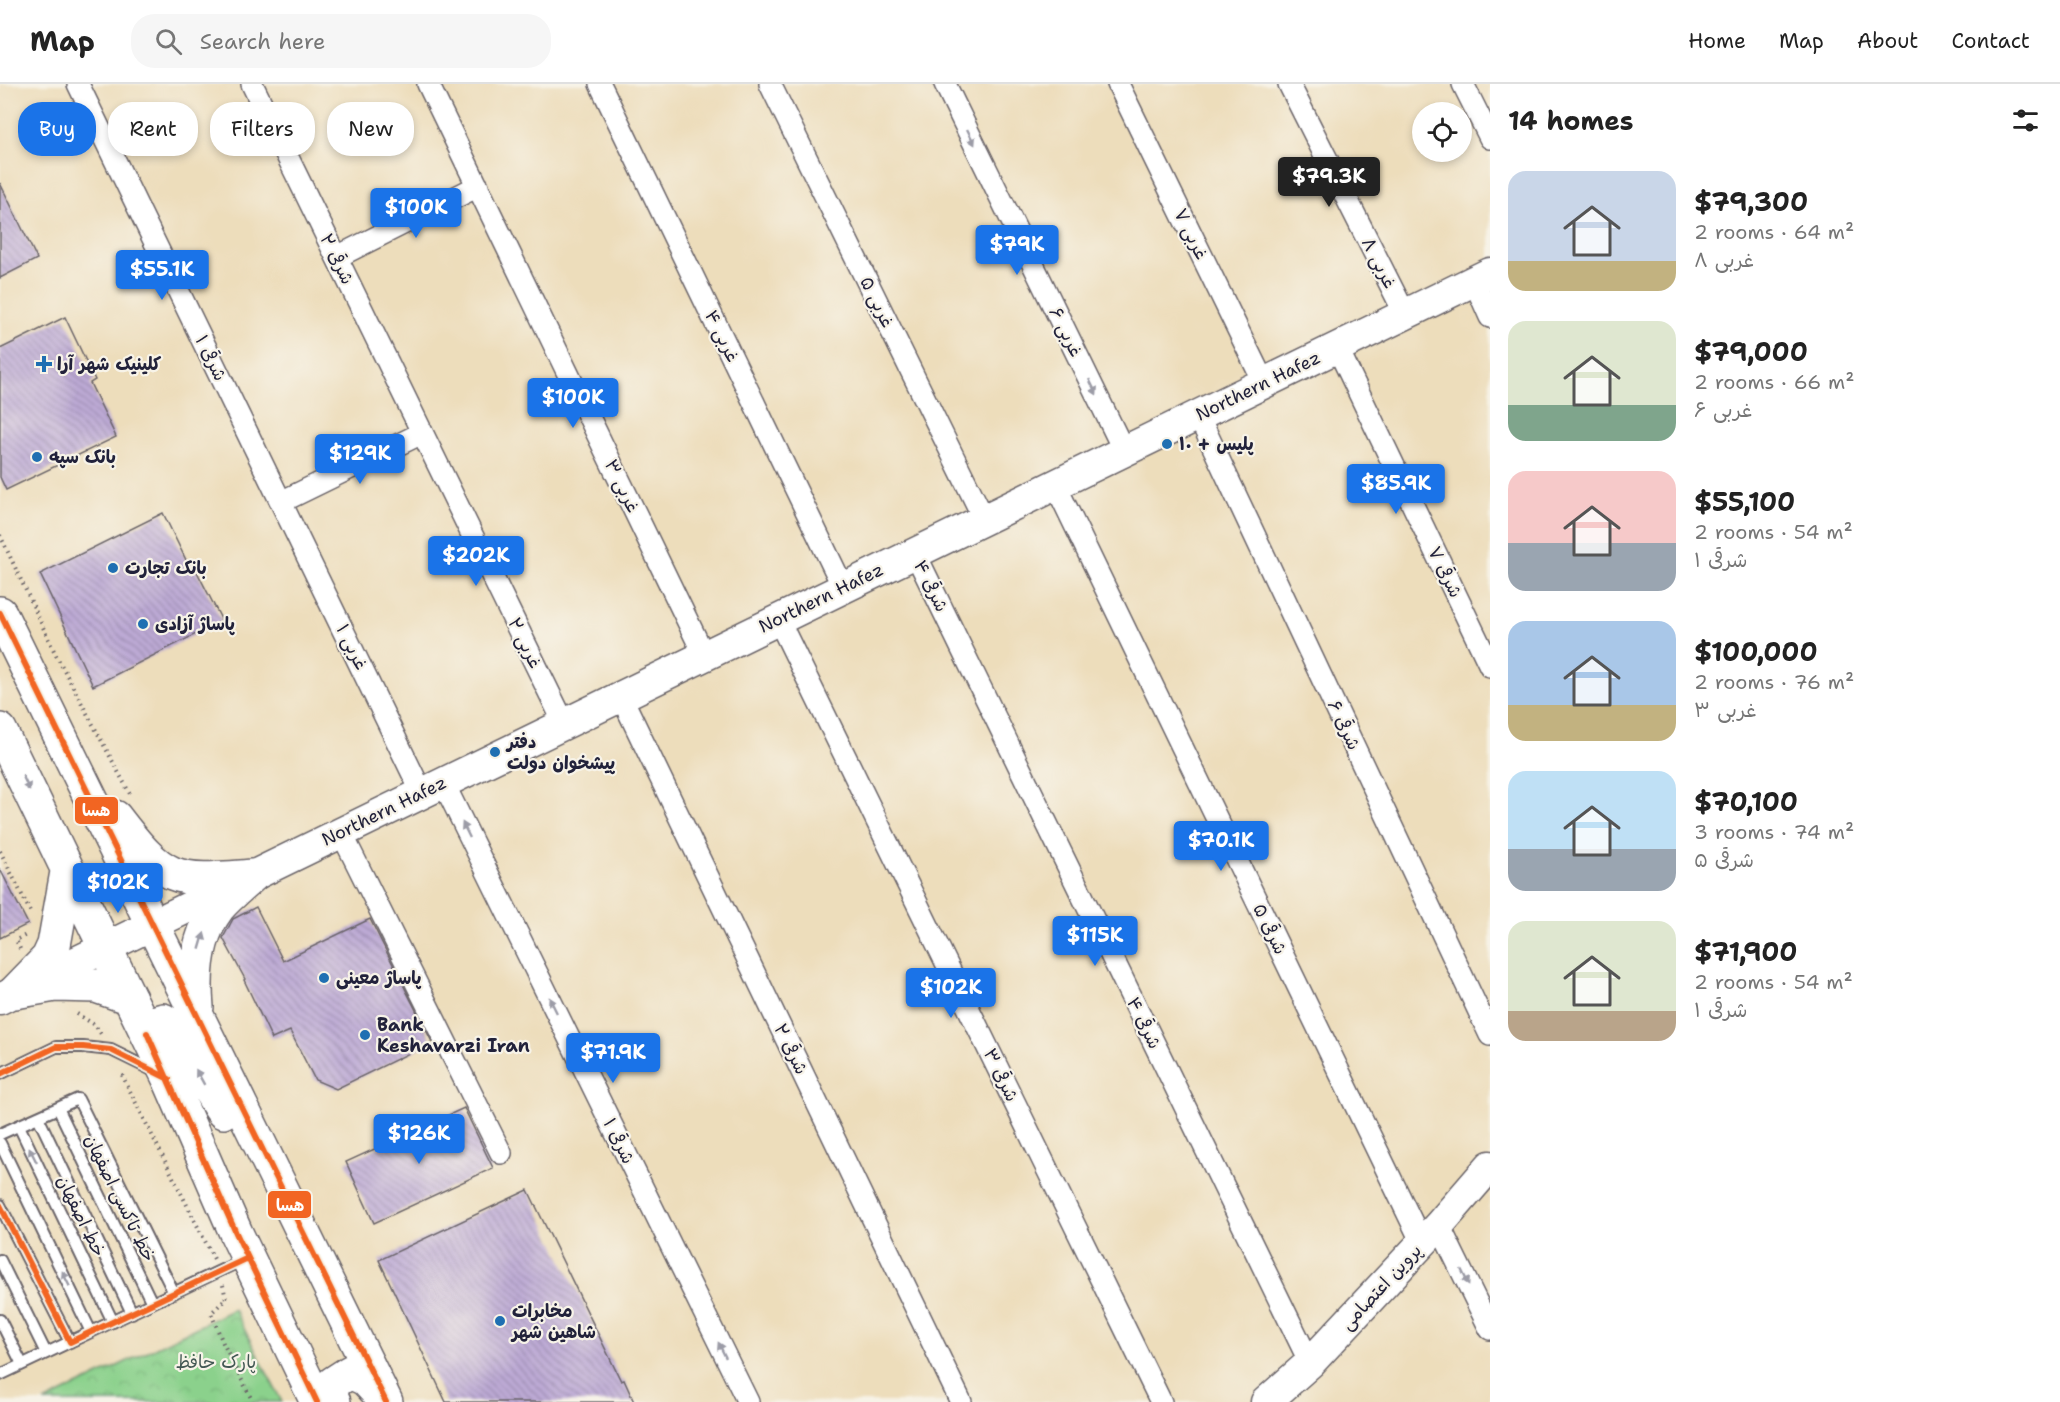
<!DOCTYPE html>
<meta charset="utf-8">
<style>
body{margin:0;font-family:"Shantell Sans","Playpen Sans Arabic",sans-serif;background:#f6f6f6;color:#222;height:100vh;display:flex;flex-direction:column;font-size:22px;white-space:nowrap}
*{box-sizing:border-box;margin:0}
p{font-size:20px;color:#767676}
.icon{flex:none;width:33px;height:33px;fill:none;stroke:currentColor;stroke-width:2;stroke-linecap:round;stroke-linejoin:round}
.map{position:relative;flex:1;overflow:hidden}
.details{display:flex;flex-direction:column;background:#fff;width:570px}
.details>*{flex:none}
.banner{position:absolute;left:18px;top:18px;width:570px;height:54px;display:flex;gap:12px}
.tools{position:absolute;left:1412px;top:18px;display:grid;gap:12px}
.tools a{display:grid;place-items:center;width:60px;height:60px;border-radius:50%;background:#fff;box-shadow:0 3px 9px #0003;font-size:30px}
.price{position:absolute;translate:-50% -51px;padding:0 14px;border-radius:6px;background:#1a73e8;color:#fff;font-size:20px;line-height:39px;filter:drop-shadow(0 2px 3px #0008)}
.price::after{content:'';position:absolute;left:50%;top:36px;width:18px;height:14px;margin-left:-9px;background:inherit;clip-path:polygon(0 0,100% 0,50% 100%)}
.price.current{background:#222;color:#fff}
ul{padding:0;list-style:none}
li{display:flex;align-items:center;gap:18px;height:150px;padding:0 18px}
li span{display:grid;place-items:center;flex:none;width:168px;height:120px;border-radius:18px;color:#555}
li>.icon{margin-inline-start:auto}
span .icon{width:72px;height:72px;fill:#fffc;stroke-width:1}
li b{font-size:26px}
h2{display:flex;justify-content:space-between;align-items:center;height:72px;padding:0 18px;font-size:26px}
.tag{padding:0 21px;border-radius:24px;background:#fff;box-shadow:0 3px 9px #0003;font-size:21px;line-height:54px}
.tag.current{background:#1a73e8;color:#fff}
header{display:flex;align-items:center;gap:36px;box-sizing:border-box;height:84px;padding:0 30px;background:#fff;border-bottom:2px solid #e0e0e0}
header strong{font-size:28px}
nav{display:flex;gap:33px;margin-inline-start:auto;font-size:21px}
.search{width:420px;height:54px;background:#f6f6f6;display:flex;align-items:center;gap:15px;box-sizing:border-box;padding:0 21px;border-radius:24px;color:#767676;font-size:22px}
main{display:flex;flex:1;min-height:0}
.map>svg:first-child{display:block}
.park{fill:url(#park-crowns);stroke:#567a64;stroke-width:1.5}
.building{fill:url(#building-back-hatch)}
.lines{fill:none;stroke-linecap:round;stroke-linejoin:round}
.lane-casing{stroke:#696368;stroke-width:14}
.street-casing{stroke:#696368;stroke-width:24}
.secondary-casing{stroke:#696368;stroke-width:33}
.primary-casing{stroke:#696368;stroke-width:36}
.path{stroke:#696368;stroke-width:4;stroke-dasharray:1.5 4.5;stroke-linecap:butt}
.lane{stroke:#fff;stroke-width:10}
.street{stroke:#fff;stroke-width:21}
.secondary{stroke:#fff;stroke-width:30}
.primary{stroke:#fff;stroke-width:33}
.bus-1-casing{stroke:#f7f3e8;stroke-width:10}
.bus-1{stroke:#f26522;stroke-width:6}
.oneway{fill:#9c9ca7}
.poi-dot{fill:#1f6fb2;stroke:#f7f3e8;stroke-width:2}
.labels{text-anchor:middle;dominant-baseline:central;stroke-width:4.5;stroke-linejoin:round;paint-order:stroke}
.street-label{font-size:18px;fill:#22223b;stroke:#f7f3e8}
.poi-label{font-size:18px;font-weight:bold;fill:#22223b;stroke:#f7f3e8;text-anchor:start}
.park-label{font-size:18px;fill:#425753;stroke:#f7f3e8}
.line-badge{stroke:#f7f3e8;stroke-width:2}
.badge-label{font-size:16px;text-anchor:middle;font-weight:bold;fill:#fff}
</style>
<header>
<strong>Map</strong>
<div class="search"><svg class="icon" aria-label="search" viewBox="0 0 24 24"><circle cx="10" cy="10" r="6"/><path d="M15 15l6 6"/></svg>Search here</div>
<nav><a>Home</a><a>Map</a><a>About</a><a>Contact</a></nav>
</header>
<main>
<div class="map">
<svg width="1490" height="1318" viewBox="0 0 1490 1318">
<defs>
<pattern id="park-crowns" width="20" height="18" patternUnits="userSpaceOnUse" patternTransform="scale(1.5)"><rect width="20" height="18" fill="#8bd18c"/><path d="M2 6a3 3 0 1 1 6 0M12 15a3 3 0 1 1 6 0" fill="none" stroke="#78b37a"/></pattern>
<pattern id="building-back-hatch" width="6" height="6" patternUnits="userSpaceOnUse" patternTransform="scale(1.5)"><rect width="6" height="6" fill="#bdaad5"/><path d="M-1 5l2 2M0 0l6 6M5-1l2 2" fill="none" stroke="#998aae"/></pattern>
</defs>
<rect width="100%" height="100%" fill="#f7f3e8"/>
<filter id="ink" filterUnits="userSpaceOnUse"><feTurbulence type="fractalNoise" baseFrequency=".0167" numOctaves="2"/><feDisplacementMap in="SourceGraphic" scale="12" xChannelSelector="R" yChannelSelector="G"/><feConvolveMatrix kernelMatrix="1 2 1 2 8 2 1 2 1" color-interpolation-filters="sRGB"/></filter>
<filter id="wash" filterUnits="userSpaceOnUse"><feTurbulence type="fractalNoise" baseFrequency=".008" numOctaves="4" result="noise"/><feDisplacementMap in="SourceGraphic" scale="24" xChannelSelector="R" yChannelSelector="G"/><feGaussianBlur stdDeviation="1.35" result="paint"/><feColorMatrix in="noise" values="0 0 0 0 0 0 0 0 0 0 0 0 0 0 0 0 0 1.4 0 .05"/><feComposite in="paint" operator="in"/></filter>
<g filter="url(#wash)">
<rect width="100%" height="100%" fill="#edddbb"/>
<path class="park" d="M234,1225L282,1318H44Z"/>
<g id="blocks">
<path class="building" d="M0,99L37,175L0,194Z
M65,233L95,296L90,299L116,353L6,406L0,393V265Z
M163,429L188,480L192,478L222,537L93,602L40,490Z
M0,785L28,840L0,854Z
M256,823L283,877L370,835L432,958L336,1005L315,996L290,947L272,955L244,896L245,895L223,854L233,835Z
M464,1024L493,1084L374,1139L346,1078Z
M528,1106L621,1297L624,1296L634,1318H446L379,1176Z"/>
</g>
</g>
<g filter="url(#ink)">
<use href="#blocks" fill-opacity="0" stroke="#696368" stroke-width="1.5"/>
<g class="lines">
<g class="lane-casing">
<path id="lane" d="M0,990L56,963H83L111,966L156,988
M58,1024L152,1219
M38,1033L132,1229
M19,1042L113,1238
M0,1050L78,1015L174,1209
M0,1059L91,1248
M0,1121L70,1258
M0,1176L46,1269
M0,1236L22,1280
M0,1291L245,1175"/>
</g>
<g class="street-casing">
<path id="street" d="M78,0L422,709
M252,0L564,639
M428,0L704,571
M600,0L843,503
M770,0L984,435
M945,0L1124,367
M1118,0L1264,299
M1289,0L1405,230
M1463,0L1490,54
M337,173L478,102
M1474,197L1490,233
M1337,263L1490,582
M1198,331L1490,951
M1055,400L1422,1159
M281,418L422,349
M915,469L1310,1279
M778,535L1161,1318
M621,612L961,1318
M443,698L748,1318
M341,748L501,1069
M1439,1141L1490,1245"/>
</g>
<g class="secondary-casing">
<path id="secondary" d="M0,915L1490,189
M1266,1318L1310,1279L1439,1141L1490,1082"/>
</g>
<g class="primary-casing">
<path id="primary" d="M0,529L386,1318
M0,646L169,995L236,1149L317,1318
M115,733C164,797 173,799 252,792
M15,908L48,874L54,861L67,788
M15,908L55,901L96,902L130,914
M197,923C194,890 197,852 218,824C228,812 241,802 252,792
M156,967L155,946L156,938L163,936C181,946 207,1007 223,1028
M334,1318L331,1312L333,1299L350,1288L365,1295L381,1312"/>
</g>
<path class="path" d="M0,451L56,571L130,710
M0,767L32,831
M20,865L16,856L28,850
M77,930L95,941L101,950
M122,991L214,1175
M223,1201L226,1215L211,1229L223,1259L253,1318"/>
<use href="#lane" class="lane"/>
<use href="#street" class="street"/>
<use href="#secondary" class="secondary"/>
<use href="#primary" class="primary"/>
<g class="bus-1-casing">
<path id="bus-1" d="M0,529L386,1318
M147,949L236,1149L317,1318
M0,990L56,963H83L111,966L169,995
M0,1121L70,1258L248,1174"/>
</g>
<use href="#bus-1" class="bus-1"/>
</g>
<defs><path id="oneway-solid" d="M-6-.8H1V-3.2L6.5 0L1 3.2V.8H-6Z" transform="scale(1.5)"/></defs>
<g class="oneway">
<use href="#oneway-solid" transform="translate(971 53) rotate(64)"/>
<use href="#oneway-solid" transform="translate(1093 303) rotate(64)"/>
<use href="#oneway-solid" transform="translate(26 699) rotate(65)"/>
<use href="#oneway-solid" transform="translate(466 746) rotate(-116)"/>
<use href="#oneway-solid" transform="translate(202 857) rotate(-74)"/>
<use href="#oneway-solid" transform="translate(553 921) rotate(-116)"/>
<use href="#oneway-solid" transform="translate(200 993) rotate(-119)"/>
<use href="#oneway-solid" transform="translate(33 1071) rotate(-116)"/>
<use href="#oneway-solid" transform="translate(1465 1193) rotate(64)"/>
<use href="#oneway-solid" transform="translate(66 1195) rotate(-116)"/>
<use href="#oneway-solid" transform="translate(722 1266) rotate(-116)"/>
</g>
</g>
<g class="poi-dot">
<path d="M41 271h6v6h6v6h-6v6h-6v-6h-6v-6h6z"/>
<circle cx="1167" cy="360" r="6"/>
<circle cx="37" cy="373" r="6"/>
<circle cx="113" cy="484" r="6"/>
<circle cx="143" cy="540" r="6"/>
<circle cx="495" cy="668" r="6"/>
<circle cx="324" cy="894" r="6"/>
<circle cx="365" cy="951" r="6"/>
<circle cx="500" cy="1237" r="6"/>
</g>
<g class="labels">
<g class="street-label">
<text transform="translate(1191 150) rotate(64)">۷ غربی</text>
<text transform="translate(337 175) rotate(64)">۲ شرقی</text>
<text transform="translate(1379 179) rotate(63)">۸ غربی</text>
<text transform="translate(877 218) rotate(64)">۵ غربی</text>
<text transform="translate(1066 248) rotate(64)">۶ غربی</text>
<text transform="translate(722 252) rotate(64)">۴ غربی</text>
<text transform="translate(211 274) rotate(64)">۱ شرقی</text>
<text transform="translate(1258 302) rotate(-26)">Northern Hafez</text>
<text transform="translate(622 402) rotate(64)">۳ غربی</text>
<text transform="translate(1445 488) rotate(64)">۷ شرقی</text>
<text transform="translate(931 502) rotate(64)">۴ شرقی</text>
<text transform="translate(821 514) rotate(-26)">Northern Hafez</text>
<text transform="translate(525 559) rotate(64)">۲ غربی</text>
<text transform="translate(352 563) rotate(64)">۱ غربی</text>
<text transform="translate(1344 641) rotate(65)">۶ شرقی</text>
<text transform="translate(384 727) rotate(-26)">Northern Hafez</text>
<text transform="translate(1270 845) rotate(64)">۵ شرقی</text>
<text transform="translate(1144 939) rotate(64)">۴ شرقی</text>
<text transform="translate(791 965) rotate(64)">۲ شرقی</text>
<text transform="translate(1001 991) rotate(64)">۳ شرقی</text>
<text transform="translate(619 1057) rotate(64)">۱ شرقی</text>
<text transform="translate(120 1114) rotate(64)">خط تاکسی اصفهان</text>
<text transform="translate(81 1132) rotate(64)">خط اصفهان</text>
<text transform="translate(1381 1203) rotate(-47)">پروین اعتصامی</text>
</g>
<g class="poi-label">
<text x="57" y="280">کلینیک شهر آرا</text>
<text x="1179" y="360">پلیس + ۱۰</text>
<text x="49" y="373">بانک سپه</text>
<text x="125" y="484">بانک تجارت</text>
<text x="155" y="540">پاساژ آزادی</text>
<text x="507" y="658">دفتر<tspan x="507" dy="21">پیشخوان دولت</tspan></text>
<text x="336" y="894">پاساژ معینی</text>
<text x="377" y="941">Bank<tspan x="377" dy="21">Keshavarzi Iran</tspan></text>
<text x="512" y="1227">مخابرات<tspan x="512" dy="21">شاهین شهر</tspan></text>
</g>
<g class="park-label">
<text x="216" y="1278">پارک حافظ</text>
</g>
</g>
<g class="line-badge">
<rect x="74" y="712" width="45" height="29" rx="6" fill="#f26522"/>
<rect x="267" y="1106" width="45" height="29" rx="6" fill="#f26522"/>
</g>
<g class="badge-label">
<text x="96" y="732">هسا</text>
<text x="290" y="1127">هسا</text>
</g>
</svg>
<div class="tools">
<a><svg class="icon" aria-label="locate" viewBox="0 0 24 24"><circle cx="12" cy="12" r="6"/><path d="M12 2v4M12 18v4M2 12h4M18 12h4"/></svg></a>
</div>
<b class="price current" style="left:1329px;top:124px">$79.3K</b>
<b class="price" style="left:416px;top:155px">$100K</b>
<b class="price" style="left:1017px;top:192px">$79K</b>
<b class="price" style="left:162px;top:217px">$55.1K</b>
<b class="price" style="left:573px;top:345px">$100K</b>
<b class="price" style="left:360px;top:401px">$129K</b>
<b class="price" style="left:1396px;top:431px">$85.9K</b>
<b class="price" style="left:476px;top:503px">$202K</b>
<b class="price" style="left:1221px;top:788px">$70.1K</b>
<b class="price" style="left:118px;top:830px">$102K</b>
<b class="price" style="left:1095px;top:883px">$115K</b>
<b class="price" style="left:951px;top:935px">$102K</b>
<b class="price" style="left:613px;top:1000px">$71.9K</b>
<b class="price" style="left:419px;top:1081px">$126K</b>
<div class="banner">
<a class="tag current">Buy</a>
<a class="tag">Rent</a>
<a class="tag">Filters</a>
<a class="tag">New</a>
</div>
</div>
<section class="details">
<h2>14 homes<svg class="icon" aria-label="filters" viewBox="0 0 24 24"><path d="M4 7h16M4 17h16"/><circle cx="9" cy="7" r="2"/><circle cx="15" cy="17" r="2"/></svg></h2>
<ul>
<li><span style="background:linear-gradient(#c9d6e8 75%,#c2b280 0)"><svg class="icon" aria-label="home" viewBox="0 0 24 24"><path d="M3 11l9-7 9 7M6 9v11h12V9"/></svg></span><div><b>$79,300</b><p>2 rooms · 64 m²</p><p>۸ غربی</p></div></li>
<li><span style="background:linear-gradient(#dfe7d0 70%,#7fa58c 0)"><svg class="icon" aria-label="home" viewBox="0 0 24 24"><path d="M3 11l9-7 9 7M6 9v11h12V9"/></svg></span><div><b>$79,000</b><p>2 rooms · 66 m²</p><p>۶ غربی</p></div></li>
<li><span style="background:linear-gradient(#f6c9c9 60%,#9aa5b1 0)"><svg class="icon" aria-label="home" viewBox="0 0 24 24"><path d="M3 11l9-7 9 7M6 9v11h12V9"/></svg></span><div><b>$55,100</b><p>2 rooms · 54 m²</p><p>۱ شرقی</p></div></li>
<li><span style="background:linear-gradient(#a9c7e8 70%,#c2b280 0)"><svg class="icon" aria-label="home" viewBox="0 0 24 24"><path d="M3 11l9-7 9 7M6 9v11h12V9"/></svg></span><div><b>$100,000</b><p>2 rooms · 76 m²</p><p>۳ غربی</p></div></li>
<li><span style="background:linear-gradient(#bfe0f5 65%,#9aa5b1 0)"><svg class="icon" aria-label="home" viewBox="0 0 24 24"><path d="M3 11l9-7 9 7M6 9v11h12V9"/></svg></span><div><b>$70,100</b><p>3 rooms · 74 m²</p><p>۵ شرقی</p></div></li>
<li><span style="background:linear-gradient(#dfe7d0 75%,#b9a48a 0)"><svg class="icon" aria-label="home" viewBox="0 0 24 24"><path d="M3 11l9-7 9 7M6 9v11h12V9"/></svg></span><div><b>$71,900</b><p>2 rooms · 54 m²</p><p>۱ شرقی</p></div></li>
</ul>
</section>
</main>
